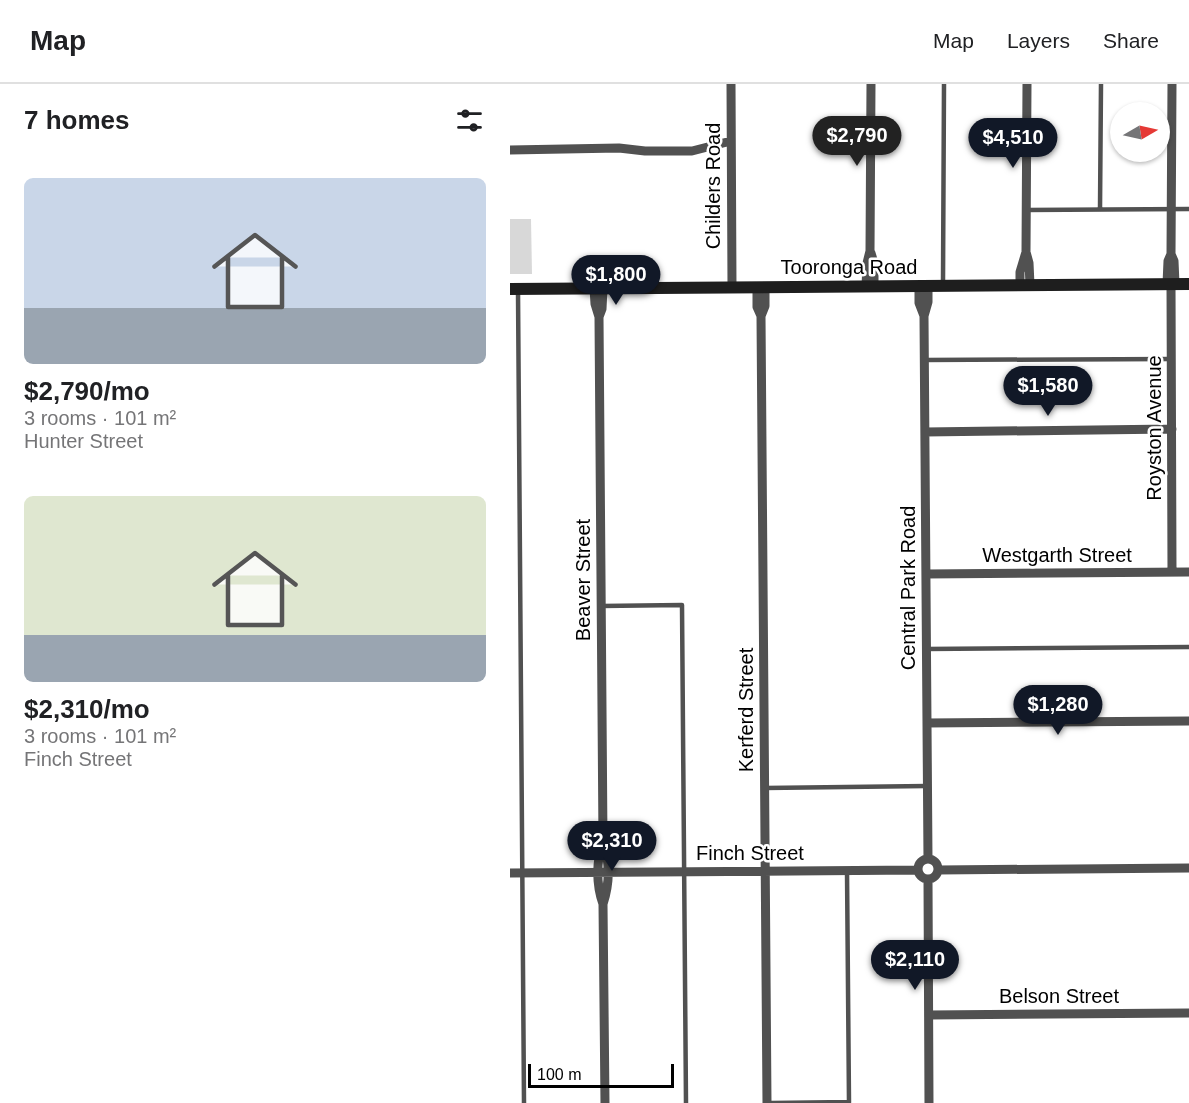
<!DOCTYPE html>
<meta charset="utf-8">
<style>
body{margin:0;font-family:Helvetica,sans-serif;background:#f6f6f6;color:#202124;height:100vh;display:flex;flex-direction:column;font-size:22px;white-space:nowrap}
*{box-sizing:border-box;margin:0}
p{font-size:20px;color:#757577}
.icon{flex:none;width:33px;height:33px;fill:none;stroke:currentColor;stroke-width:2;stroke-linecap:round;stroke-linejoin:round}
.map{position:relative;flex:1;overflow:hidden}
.details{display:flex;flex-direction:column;background:#fff;width:510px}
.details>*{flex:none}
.needle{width:39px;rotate:81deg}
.buttons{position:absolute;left:600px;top:18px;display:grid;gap:12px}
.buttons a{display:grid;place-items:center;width:60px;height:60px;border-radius:50%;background:#fff;box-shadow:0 2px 4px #0004;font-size:30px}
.scale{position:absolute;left:18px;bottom:15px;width:146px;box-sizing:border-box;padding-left:6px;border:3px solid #000;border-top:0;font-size:16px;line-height:21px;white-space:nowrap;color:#000;-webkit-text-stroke:4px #fff;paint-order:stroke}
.price{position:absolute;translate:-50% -51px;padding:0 14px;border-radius:21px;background:#111827;color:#fff;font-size:20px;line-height:39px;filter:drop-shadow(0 2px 3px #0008)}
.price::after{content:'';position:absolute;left:50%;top:36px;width:18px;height:14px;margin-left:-9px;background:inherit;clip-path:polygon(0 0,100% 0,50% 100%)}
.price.active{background:#222;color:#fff}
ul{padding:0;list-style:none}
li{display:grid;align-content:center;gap:12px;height:318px;padding:0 24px}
li span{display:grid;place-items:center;height:186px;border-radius:9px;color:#555}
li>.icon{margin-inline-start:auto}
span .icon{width:108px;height:108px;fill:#fffc;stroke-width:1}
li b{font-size:26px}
h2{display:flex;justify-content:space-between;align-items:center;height:72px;padding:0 24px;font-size:26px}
header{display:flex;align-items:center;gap:36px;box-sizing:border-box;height:84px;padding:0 30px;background:#fff;border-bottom:2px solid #e0e0e0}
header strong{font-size:28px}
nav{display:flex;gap:33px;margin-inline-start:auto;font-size:21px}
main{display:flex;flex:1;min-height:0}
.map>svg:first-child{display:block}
.green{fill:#d8d8d8}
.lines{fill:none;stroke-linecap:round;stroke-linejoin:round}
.lane{stroke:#515151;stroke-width:4.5}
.street{stroke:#515151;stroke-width:9}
.secondary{stroke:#1e1e1e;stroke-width:12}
.labels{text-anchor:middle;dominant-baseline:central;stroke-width:5;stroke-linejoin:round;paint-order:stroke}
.street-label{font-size:20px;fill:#000;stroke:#fff}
</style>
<header>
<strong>Map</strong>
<nav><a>Map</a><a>Layers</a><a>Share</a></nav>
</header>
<main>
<section class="details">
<h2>7 homes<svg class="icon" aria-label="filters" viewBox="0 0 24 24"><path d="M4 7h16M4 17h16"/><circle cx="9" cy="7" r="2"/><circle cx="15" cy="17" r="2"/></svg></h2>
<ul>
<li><span style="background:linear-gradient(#c9d6e8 70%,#9aa5b1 0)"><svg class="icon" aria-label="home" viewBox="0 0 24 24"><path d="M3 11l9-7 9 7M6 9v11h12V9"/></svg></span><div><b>$2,790/mo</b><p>3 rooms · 101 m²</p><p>Hunter Street</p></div></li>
<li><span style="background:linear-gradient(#dfe7d0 75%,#9aa5b1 0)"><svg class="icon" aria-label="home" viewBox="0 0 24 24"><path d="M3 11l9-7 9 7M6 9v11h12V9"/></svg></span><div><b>$2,310/mo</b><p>3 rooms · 101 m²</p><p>Finch Street</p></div></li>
</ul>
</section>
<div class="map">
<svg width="679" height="1019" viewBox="0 0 679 1019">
<rect width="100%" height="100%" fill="#fff"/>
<path class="green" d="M0,135H21L22,190H0Z"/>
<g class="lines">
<path class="lane" d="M590,125L591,0
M516,126L679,125
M433,199L434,0
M8,207L14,1019
M415,276L661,275
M91,522L172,521L176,1019
M416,565L679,563
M255,704L417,702
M261,1019L339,1018L337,787"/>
<path class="street" d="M221,0L222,203
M662,0L661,170L664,177L665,200
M0,66L109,64L135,67H182L221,57
M516,168L519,179L520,201
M361,169L364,179V203
M657,200L658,177L661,170
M661,200L662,488
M510,201V188L516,168L517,0
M409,202V219L414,232
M418,202V218L414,232L418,775
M247,203V223L251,232
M255,203V222L251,232L257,1019
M356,203L357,179L360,167L361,0
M84,204L85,220L89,233L93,757C100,778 100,799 93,820L95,1019
M89,233L92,225L93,204
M415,348L662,345
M416,490L679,488
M417,639L679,637
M93,758C86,777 86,800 93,820
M408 785a10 10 0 1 1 20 0a10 10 0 1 1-20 0Z
M428,786L679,784
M0,789L408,786
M418,796L419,1019
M419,931L679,929"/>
<path class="secondary" d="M0,205L679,200"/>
</g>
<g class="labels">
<g class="street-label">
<text transform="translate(203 102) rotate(-90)">Childers Road</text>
<text x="339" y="183">Tooronga Road</text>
<text transform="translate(644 344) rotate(-90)">Royston Avenue</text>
<text x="547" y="471">Westgarth Street</text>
<text transform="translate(73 496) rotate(-90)">Beaver Street</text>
<text transform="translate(398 504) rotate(-90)">Central Park Road</text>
<text transform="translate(236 626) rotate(-90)">Kerferd Street</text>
<text x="240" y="769">Finch Street</text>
<text x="549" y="912">Belson Street</text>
</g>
</g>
</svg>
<div class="buttons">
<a><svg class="needle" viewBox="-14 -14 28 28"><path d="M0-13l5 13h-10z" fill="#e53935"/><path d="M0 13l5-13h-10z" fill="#757577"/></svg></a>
</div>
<div class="scale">100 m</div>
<b class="price active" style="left:347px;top:83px">$2,790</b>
<b class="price" style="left:503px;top:85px">$4,510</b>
<b class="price" style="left:106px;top:222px">$1,800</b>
<b class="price" style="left:538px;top:333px">$1,580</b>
<b class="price" style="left:548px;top:652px">$1,280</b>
<b class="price" style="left:102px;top:788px">$2,310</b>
<b class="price" style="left:405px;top:907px">$2,110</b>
</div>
</main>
